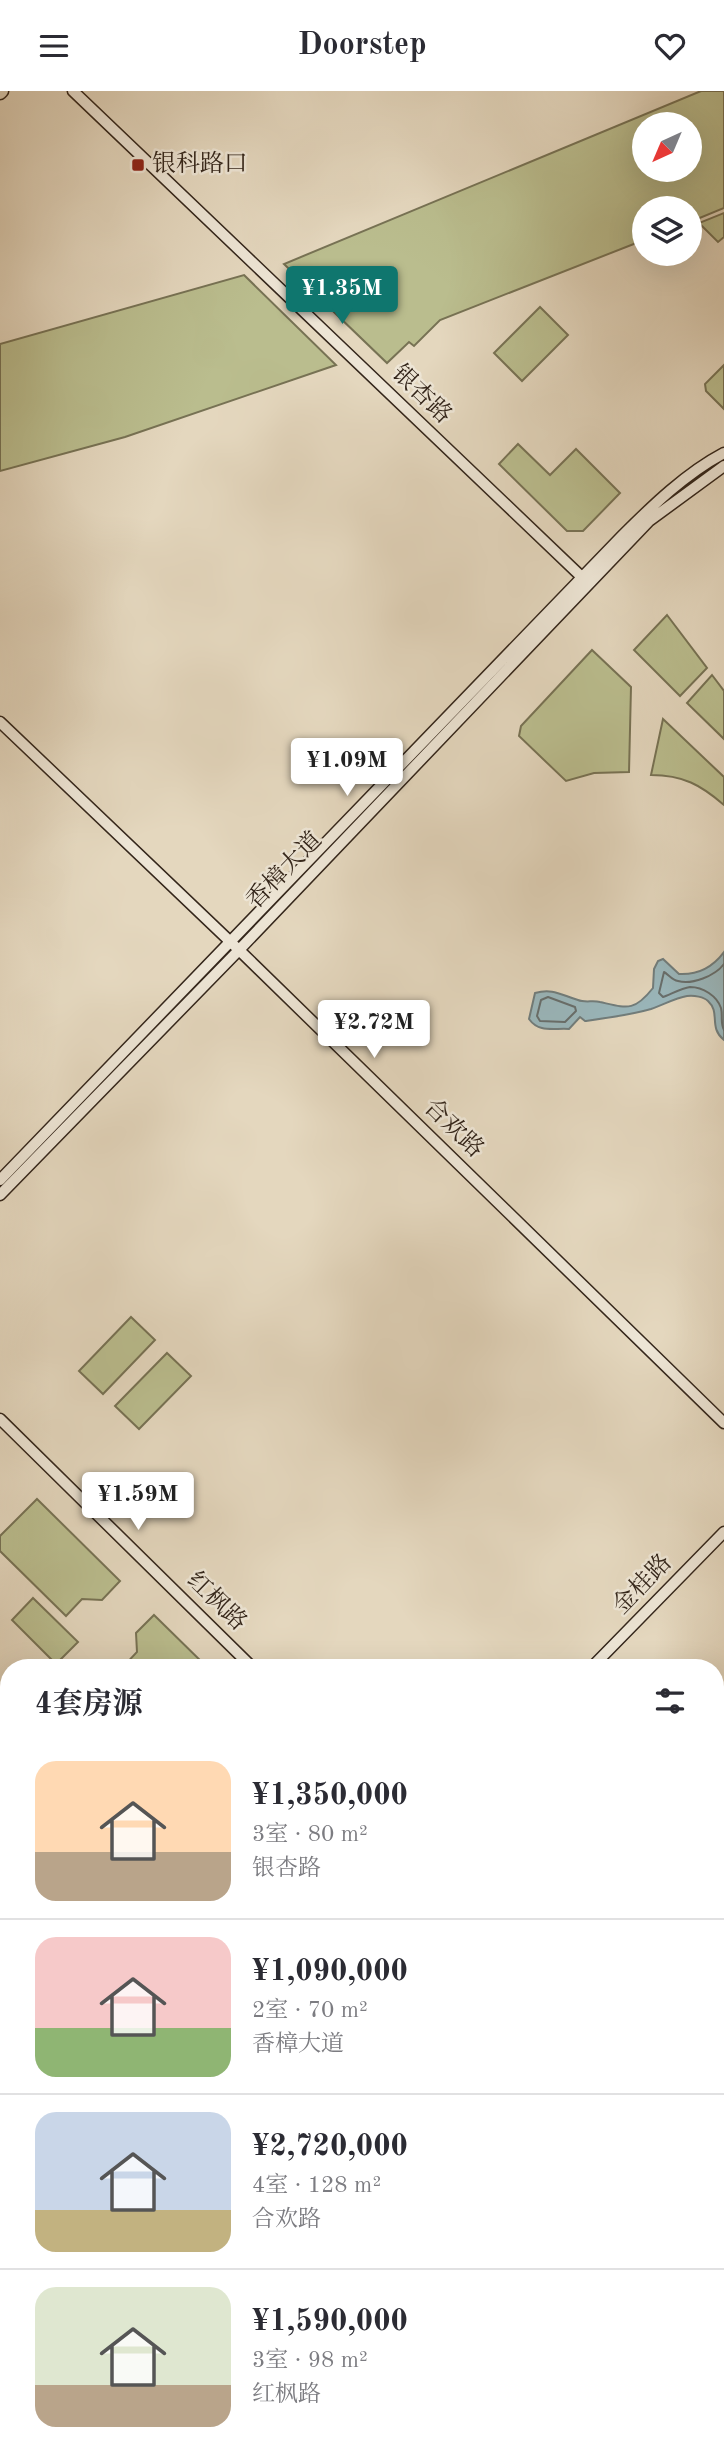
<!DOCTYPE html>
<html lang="zh">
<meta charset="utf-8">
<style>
body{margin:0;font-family:"Old Standard TT","Noto Serif SC",serif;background:#f7f7f7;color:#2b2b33;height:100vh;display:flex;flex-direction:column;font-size:26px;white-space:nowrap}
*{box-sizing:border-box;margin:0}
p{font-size:23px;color:#7c7c81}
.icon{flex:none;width:38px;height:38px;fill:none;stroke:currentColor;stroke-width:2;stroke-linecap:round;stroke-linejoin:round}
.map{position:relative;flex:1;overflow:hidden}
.panel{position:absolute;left:0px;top:1568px;width:724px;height:798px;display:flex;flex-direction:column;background:#fff;border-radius:28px 28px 0 0;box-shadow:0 7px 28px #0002}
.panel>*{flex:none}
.needle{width:46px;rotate:224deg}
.controls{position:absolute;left:632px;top:21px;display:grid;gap:14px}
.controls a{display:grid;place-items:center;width:70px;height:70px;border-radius:50%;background:#fff;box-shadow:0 7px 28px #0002;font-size:35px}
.price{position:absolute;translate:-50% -60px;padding:0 16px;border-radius:7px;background:#fff;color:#222;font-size:23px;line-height:46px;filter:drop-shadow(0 2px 4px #0008)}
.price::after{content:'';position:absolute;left:50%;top:42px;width:21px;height:16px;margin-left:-10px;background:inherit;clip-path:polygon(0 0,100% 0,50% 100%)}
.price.active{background:#0f766e;color:#fff}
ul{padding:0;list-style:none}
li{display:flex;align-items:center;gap:21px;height:175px;padding:0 35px}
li+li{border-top:2px solid #e1e1e2}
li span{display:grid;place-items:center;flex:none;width:196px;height:140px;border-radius:21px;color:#555}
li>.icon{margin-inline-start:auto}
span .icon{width:84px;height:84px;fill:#fffc;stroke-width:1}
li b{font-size:30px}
h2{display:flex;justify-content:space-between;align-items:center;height:84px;padding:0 35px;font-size:30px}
header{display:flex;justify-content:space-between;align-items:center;height:91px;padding:0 35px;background:#fff;font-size:32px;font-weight:600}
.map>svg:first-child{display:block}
.green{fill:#babd8e;stroke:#777254;stroke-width:2;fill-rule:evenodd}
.water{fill:#9ab7bc;stroke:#717d7c;stroke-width:2}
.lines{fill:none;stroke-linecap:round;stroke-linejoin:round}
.shore{stroke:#676e6c;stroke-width:2}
.secondary-casing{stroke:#34261b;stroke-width:13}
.primary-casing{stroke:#34261b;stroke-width:15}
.secondary{stroke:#ede5d5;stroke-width:10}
.primary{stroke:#e4d7be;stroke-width:12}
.poi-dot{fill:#8f2418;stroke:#ede5d5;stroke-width:2.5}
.labels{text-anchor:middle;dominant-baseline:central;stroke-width:5;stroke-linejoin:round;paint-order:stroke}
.poi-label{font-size:24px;fill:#34261b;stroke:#ede5d5;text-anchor:start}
.street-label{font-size:24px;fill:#34261b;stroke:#ede5d5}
</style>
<header><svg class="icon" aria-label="menu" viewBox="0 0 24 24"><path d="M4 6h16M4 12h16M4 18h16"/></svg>Doorstep<svg class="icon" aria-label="heart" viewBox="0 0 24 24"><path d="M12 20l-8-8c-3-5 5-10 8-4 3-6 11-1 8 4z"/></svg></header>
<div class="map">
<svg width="724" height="2366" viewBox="0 0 724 2366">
<rect width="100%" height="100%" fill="#e4d7be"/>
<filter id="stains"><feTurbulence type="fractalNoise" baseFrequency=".00286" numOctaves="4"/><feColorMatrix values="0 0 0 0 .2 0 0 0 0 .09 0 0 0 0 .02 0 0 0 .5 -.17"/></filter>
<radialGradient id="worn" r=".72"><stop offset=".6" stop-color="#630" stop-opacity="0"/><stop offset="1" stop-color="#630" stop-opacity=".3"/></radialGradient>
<path class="green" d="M701,0H724V117L690,131V117H644V149L440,229L414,255L409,251L387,272L284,173ZM644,33H690V79H644Z
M724,122V146L718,151L699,132Z
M244,184L336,274L125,346L0,380V253Z
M540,216L568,244L522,290L494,262Z
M724,274V318L706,300L705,293Z
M518,353L550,384L576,358L620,402L583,440H567L499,373Z
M667,524L707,577L680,605L634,559Z
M592,559L631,596L629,681L594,682L566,690L519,645L521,635Z
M712,584L724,600V648L687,612Z
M663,628L724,686V714C701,694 683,684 651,684Z
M131,1226L155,1249L103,1303L79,1280Z
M167,1262L191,1285L139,1338L115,1315Z
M37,1408L120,1490L102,1509L82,1508L66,1525L0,1460V1445Z
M33,1507L78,1551L56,1573L12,1529Z
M154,1524L208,1577H122L137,1561L136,1542Z
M716,1612C724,1628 724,1676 716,1691Z
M724,1686V1717L716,1726V1695Z
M724,1771V1847L716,1839V1779Z
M724,1933V2071L716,2063V1942Z
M716,2073L724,2081V2141L716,2150Z
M387,2357H448L440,2366H397Z"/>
<path class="water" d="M724,861V949C708,936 721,922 708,910C704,906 694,904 687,905C675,907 663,914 651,918C630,924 607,927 585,930L580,926L569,938C553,937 539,942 529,928L535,902C553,897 561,904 578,909C585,912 593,909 600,911C627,917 634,921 653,897L654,878L658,870L663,868L679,883C698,884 712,877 724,861Z"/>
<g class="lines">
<path class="shore" d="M724,873C715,885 692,894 678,890C672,889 668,883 664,881L659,902L663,906C671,903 682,897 690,896C703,896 717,905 721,917C723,925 720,932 724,939
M548,906L575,916L576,920L565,931L540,930L537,925L541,909Z"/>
<g class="secondary-casing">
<path id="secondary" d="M73,0L587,491
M0,631L239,859L724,1332
M0,1089L622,445C652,415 686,382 724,362
M0,1104L239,859L649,430L724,375
M0,1328L253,1577
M591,1577L724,1441"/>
</g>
<g class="primary-casing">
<path id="primary" d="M0,2L2,0
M0,2101L9,2108
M0,2125L9,2132
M253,2357L263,2366
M278,2357L287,2366"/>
</g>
<use href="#secondary" class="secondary"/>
<use href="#primary" class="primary"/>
</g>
<rect class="poi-dot" x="131" y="67" width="14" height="14" rx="3.5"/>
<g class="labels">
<g class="poi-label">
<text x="152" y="74">银科路口</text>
</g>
<g class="street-label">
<text transform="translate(421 304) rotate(44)">银杏路</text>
<text transform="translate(285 780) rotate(-46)">香樟大道</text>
<text transform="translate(453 1038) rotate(44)">合欢路</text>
<text transform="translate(643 1494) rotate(-46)">金桂路</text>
<text transform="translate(216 1511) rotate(44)">红枫路</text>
</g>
</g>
<rect width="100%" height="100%" filter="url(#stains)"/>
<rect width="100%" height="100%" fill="url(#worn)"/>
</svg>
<div class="controls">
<a><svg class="needle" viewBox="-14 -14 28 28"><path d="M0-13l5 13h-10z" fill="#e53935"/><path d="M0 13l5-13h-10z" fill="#7c7c81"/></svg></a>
<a><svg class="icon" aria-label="layers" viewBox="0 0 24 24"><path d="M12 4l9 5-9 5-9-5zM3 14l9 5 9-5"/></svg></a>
</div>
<b class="price active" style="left:342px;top:235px">¥1.35M</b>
<b class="price" style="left:347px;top:707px">¥1.09M</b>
<b class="price" style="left:374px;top:969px">¥2.72M</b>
<b class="price" style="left:138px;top:1441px">¥1.59M</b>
<section class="panel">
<h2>4套房源<svg class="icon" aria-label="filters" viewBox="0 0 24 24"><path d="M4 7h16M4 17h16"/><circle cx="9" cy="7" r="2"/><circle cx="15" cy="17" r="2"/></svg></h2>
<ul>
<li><span style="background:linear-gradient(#ffd9b3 65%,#b9a48a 0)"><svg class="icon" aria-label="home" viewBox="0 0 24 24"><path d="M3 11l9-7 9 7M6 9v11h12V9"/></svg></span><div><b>¥1,350,000</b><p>3室 · 80 m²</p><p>银杏路</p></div></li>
<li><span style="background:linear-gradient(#f6c9c9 65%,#8fb573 0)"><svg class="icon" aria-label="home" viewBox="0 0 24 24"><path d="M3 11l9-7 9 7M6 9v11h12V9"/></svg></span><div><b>¥1,090,000</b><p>2室 · 70 m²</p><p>香樟大道</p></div></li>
<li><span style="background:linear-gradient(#c9d6e8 70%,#c2b280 0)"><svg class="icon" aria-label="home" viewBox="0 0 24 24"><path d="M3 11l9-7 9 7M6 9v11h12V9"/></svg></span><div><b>¥2,720,000</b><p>4室 · 128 m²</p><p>合欢路</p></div></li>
<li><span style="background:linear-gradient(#dfe7d0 70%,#b9a48a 0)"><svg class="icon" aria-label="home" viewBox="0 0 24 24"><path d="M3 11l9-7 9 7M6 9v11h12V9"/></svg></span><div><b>¥1,590,000</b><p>3室 · 98 m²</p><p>红枫路</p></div></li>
</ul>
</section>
</div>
